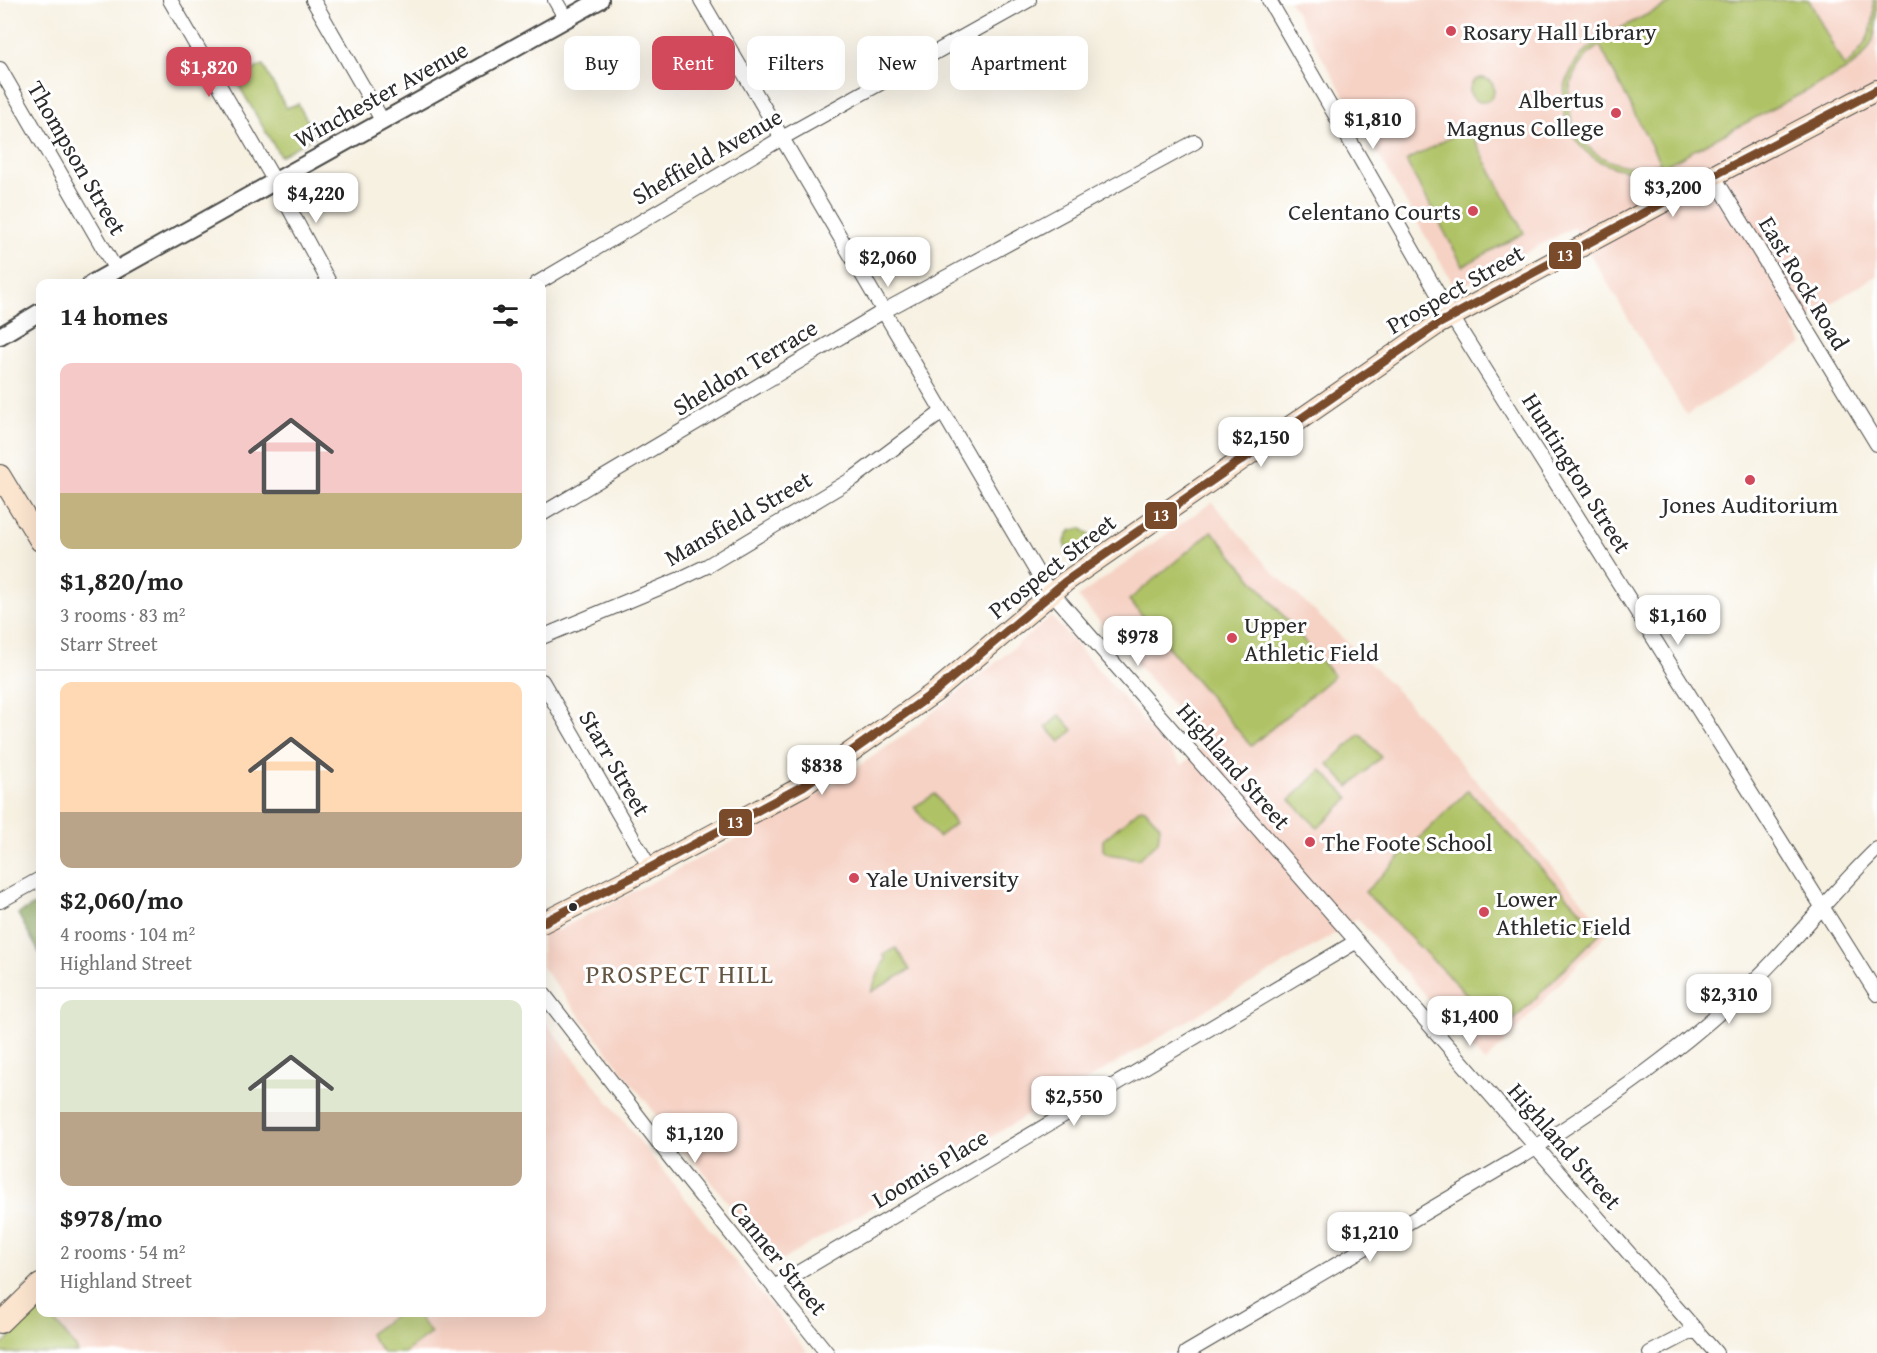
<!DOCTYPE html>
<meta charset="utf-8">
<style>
body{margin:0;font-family:"Gentium Book Plus",serif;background:#f6f6f6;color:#222;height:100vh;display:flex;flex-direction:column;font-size:22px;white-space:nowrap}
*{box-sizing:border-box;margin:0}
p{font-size:20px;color:#767676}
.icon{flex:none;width:33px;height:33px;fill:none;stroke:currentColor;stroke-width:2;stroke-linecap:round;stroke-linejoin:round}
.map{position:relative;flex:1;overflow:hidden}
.details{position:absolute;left:36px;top:279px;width:510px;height:1038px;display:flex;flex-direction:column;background:#fff;border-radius:12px;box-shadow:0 6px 24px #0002}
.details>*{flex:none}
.banner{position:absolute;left:564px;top:36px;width:570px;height:54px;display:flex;gap:12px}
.price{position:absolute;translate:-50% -51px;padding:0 14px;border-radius:12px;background:#fff;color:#222;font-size:20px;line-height:39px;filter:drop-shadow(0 2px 3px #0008)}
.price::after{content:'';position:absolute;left:50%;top:36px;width:18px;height:14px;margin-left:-9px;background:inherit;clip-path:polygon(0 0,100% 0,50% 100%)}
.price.active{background:#d1495b;color:#fff}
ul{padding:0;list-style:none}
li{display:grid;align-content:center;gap:12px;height:318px;padding:0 24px}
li+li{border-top:2px solid #e0e0e0}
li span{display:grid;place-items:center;height:186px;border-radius:12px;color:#555}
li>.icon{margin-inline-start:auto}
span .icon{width:108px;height:108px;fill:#fffc;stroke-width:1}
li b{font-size:26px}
h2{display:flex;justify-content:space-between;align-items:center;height:72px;padding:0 24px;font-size:26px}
.tag{padding:0 21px;border-radius:12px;background:#fff;box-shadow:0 6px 24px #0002;font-size:21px;line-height:54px}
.tag.active{background:#d1495b;color:#fff}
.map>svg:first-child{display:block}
.built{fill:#f6d2c4}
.green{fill:#afc265;stroke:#6d7648;stroke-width:1.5;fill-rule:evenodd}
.forest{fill:#8ba85a;stroke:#5b6a42;stroke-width:1.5}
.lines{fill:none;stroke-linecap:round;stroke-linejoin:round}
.minor-casing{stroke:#4a4946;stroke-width:16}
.tertiary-casing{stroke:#4a4946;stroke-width:20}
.secondary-casing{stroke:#4a4946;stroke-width:22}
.minor{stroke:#fff;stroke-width:14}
.tertiary{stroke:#fff;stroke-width:16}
.secondary{stroke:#fce5cf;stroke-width:20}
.bus-1-casing{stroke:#fff;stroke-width:14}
.bus-1{stroke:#7a4b2a;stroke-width:9}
.poi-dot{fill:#d1495b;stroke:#fff;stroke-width:2}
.bus-dot{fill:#2b2b2b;stroke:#fff;stroke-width:2}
.labels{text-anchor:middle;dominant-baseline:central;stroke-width:6;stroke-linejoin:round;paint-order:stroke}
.poi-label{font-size:24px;fill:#2b2b2b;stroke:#fff;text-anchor:start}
.street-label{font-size:24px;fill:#2b2b2b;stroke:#fff}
.neighbourhood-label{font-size:26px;letter-spacing:1.5px;fill:#645542;stroke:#fff}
.line-badge{stroke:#fff;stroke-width:2}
.badge-label{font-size:16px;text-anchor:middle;font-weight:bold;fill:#fff}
</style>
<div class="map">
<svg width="1877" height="1353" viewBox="0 0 1877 1353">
<rect width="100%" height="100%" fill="#fff"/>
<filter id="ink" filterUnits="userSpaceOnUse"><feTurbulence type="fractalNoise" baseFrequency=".0167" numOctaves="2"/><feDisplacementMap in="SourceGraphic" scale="12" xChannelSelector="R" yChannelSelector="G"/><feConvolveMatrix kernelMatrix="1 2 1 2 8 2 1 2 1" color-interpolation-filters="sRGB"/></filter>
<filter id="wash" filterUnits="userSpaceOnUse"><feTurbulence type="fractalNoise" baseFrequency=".008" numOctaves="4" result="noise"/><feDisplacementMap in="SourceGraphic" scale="24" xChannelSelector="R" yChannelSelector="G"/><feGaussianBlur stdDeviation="1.35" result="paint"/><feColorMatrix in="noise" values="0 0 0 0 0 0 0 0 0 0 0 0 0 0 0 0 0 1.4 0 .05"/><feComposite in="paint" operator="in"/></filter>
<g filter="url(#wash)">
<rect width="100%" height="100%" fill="#f7f1e2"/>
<path class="built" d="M1289,0H1877V275L1793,327L1803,344L1686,415L1574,227L1456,289Z
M1212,502L1269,568L1392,685L1609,931L1485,1063L1357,918L1336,933L776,1264L699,1166L678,1143L542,967V904L556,931L780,817L827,788L901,737L987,670L1051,616L1182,765L1207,744L1078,597Z
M542,1018L808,1353H0L40,1312H542Z"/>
<path class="green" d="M1677,0H1809L1844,67C1865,50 1877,27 1873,0H1877C1877,33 1876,50 1846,70L1664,166C1594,190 1534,118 1579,58C1595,37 1652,13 1677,0ZM1599,46H1600L1660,163C1580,185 1535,90 1599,46Z
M263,65L286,108L298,104L316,136L280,156L235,79Z
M1470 90a12 12 0 1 1 24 0a12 12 0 1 1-24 0Z
M1468,128L1524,233L1463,266L1406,161Z
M1081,528L1094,539L1069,557C1064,547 1063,540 1070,531Z
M1212,531L1334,676L1251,746L1129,600Z
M1060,715L1073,730L1060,742L1046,727Z
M1360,734L1381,757L1349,787L1328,764Z
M1321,770L1349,798L1318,828L1290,800Z
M1468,790L1601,932L1503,1031L1365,892Z
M935,794L955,824L938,837L914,807Z
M1141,808L1145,809L1160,826L1158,842L1139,859L1108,854L1103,850V840Z
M896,948L910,970L871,992C875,983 881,964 886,959L883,955Z
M40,1308V1312L48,1313L50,1315L76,1348L78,1353H0V1347Z
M398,1313H415L431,1333L404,1353H383L369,1334Z"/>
<path class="forest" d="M40,902V954L18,914Z"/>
</g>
<g filter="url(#ink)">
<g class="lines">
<g class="minor-casing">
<path id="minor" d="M170,0L274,180L330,284
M313,0L382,120
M555,0L566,19
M701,0L1042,581L1716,1353
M1269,0L1442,301L1877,994
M0,69L116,270
M1713,175L1877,444
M536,284L782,138L1029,0
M542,514L884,311L1195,142
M542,637L678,580L707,566L854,478L942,412
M542,681L650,868
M0,901L40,879
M542,992L672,1160L827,1353
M774,1287L1357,941
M1186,1353L1523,1155C1606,1103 1685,1048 1756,979C1798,938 1834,890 1877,849
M1650,1353L1696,1329"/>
</g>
<g class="tertiary-casing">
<path id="tertiary" d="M91,284L600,0
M0,336L40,312"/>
</g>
<g class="secondary-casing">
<path id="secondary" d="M0,475L40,541
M542,923L650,868L803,786L935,692L1065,582L1438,324L1699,183L1877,90
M0,1323L40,1284"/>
</g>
<use href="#minor" class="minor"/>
<use href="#tertiary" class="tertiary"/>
<use href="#secondary" class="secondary"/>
<g class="bus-1-casing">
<path id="bus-1" d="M542,923L650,868L803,786L935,692L1065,582L1438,324L1699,183L1877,90"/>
</g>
<use href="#bus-1" class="bus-1"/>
</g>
</g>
<g class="poi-dot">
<circle cx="1451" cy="31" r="6"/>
<circle cx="1616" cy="113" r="6"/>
<circle cx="1473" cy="211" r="6"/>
<circle cx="1750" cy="480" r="6"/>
<circle cx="1232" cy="638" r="6"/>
<circle cx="1310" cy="842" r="6"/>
<circle cx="854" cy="878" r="6"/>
<circle cx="1484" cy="912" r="6"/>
</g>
<circle class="bus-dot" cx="573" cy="907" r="5"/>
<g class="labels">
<g class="poi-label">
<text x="1463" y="31">Rosary Hall Library</text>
<text x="1604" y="99" text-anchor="end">Albertus<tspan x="1604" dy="28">Magnus College</tspan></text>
<text x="1461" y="211" text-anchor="end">Celentano Courts</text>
<text x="1750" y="504" text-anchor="middle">Jones Auditorium</text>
<text x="1244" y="624">Upper<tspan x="1244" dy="28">Athletic Field</tspan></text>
<text x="1322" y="842">The Foote School</text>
<text x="866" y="878">Yale University</text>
<text x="1496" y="898">Lower<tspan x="1496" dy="28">Athletic Field</tspan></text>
</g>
<g class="street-label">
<text transform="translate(381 94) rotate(-29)">Winchester Avenue</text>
<text transform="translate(707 156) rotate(-30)">Sheffield Avenue</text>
<text transform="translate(77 158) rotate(60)">Thompson Street</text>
<text transform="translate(1804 283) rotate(59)">East Rock Road</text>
<text transform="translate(1455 289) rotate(-30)">Prospect Street</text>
<text transform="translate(745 367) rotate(-31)">Sheldon Terrace</text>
<text transform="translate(1577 473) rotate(58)">Huntington Street</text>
<text transform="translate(738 518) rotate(-30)">Mansfield Street</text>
<text transform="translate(1052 566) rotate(-38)">Prospect Street</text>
<text transform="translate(615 763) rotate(60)">Starr Street</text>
<text transform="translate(1234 766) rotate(49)">Highland Street</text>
<text transform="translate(1565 1146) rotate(49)">Highland Street</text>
<text transform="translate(930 1168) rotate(-31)">Loomis Place</text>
<text transform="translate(779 1258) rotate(51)">Canner Street</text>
</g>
<g class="neighbourhood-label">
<text x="680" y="973">PROSPECT HILL</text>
</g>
</g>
<g class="line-badge">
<rect x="1548" y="241" width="34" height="29" rx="6" fill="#7a4b2a"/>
<rect x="1144" y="501" width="34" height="29" rx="6" fill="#7a4b2a"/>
<rect x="718" y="808" width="35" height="29" rx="6" fill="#7a4b2a"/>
</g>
<g class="badge-label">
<text x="1565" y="261">13</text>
<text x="1161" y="521">13</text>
<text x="735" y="828">13</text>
</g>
</svg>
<b class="price active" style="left:209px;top:98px">$1,820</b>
<b class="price" style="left:1373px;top:150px">$1,810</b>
<b class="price" style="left:1673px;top:218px">$3,200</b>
<b class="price" style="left:316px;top:224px">$4,220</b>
<b class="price" style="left:888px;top:288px">$2,060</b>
<b class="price" style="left:1261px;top:468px">$2,150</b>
<b class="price" style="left:1678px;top:646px">$1,160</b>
<b class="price" style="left:1138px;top:667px">$978</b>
<b class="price" style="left:822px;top:796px">$838</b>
<b class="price" style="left:1729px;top:1025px">$2,310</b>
<b class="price" style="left:1470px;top:1047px">$1,400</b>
<b class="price" style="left:1074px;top:1127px">$2,550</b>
<b class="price" style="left:695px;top:1164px">$1,120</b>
<b class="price" style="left:1370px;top:1263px">$1,210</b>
<div class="banner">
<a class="tag">Buy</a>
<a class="tag active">Rent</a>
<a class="tag">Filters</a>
<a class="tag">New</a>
<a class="tag">Apartment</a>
</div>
<section class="details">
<h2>14 homes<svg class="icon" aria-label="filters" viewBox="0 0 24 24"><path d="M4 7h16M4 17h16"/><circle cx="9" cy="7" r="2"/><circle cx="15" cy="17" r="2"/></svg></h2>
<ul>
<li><span style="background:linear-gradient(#f6c9c9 70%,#c2b280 0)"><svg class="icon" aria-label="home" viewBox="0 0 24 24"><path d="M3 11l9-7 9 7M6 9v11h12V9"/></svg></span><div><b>$1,820/mo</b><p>3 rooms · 83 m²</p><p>Starr Street</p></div></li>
<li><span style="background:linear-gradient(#ffd9b3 70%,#b9a48a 0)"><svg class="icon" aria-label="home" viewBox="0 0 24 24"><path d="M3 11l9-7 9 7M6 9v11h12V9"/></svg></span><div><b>$2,060/mo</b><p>4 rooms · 104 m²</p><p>Highland Street</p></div></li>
<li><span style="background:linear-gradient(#dfe7d0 60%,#b9a48a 0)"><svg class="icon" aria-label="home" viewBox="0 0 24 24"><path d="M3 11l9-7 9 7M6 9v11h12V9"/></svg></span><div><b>$978/mo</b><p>2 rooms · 54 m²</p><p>Highland Street</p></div></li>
</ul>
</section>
</div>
